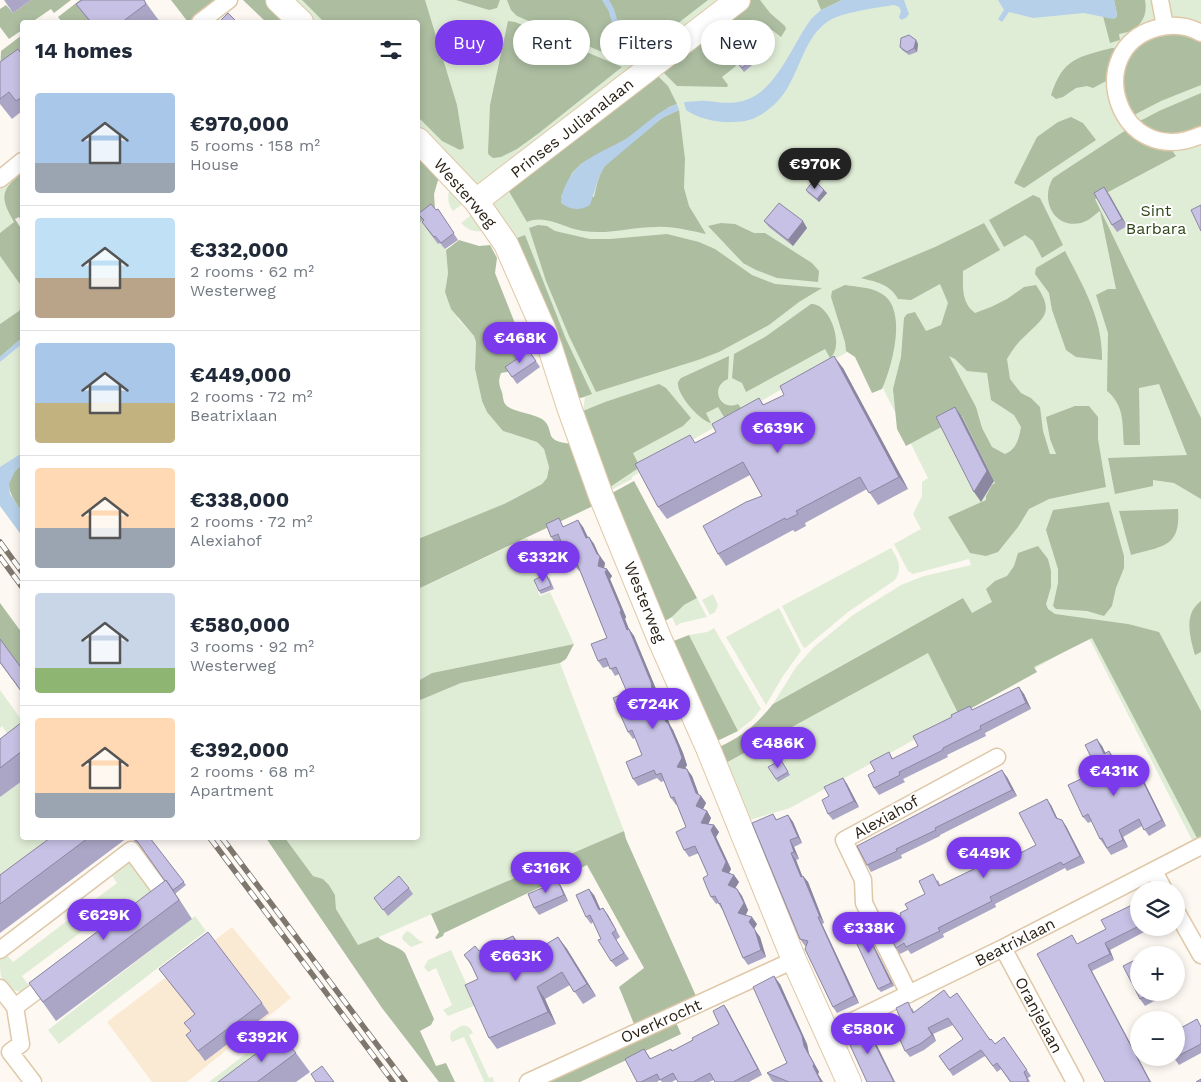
<!DOCTYPE html>
<meta charset="utf-8">
<style>
body{margin:0;font-family:"Work Sans",sans-serif;background:#f2f2f3;color:#1f2937;height:100vh;display:flex;flex-direction:column;font-size:19px;white-space:nowrap}
*{box-sizing:border-box;margin:0}
p{font-size:16px;color:#747a83}
.icon{flex:none;width:28px;height:28px;fill:none;stroke:currentColor;stroke-width:2;stroke-linecap:round;stroke-linejoin:round}
.map{position:relative;flex:1;overflow:hidden}
.side{position:absolute;left:20px;top:20px;width:400px;height:820px;display:flex;flex-direction:column;background:#fff;border-radius:5px;box-shadow:0 2px 8px #0003}
.side>*{flex:none}
.top-card{position:absolute;left:435px;top:20px;width:475px;height:45px;display:flex;gap:10px}
.tools{position:absolute;left:1130px;top:881px;display:grid;gap:10px}
.tools a{display:grid;place-items:center;width:55px;height:55px;border-radius:50%;background:#fff;box-shadow:0 2px 8px #0003;font-size:25px}
.price{position:absolute;translate:-50% -42px;padding:0 11px;border-radius:18px;background:#7c3aed;color:#fff;font-size:16px;line-height:32px;filter:drop-shadow(0 1px 2px #0008)}
.price::after{content:'';position:absolute;left:50%;top:30px;width:15px;height:11px;margin-left:-8px;background:inherit;clip-path:polygon(0 0,100% 0,50% 100%)}
.price.on{background:#222;color:#fff}
ul{padding:0;list-style:none}
li{display:flex;align-items:center;gap:15px;height:125px;padding:0 15px}
li+li{border-top:1px solid #e0e1e3}
li span{display:grid;place-items:center;flex:none;width:140px;height:100px;border-radius:5px;color:#555}
li>.icon{margin-inline-start:auto}
span .icon{width:60px;height:60px;fill:#fffc;stroke-width:1}
li b{font-size:21px}
h2{display:flex;justify-content:space-between;align-items:center;height:60px;padding:0 15px;font-size:21px}
.tag{padding:0 18px;border-radius:22px;background:#fff;box-shadow:0 2px 8px #0003;font-size:18px;line-height:45px}
.tag.on{background:#7c3aed;color:#fff}
.map>svg:first-child{display:block}
.built{fill:#fbead3}
.green{fill:#e0edd6}
.forest{fill:#acbda0;fill-rule:evenodd}
.water{fill:#b6d0e9}
.lines{fill:none;stroke-linecap:round;stroke-linejoin:round}
.street-casing{stroke:#dfc8a8;stroke-width:19}
.secondary-casing{stroke:#dfc8a8;stroke-width:26}
.street{stroke:#fff;stroke-width:16}
.secondary{stroke:#fff;stroke-width:24}
.rail-casing{stroke:#7e776e;stroke-width:5.5}
.rail{stroke:#fff;stroke-width:4;stroke-dasharray:11;stroke-linecap:butt}
.wall{fill:#aba6c5}
.shaded-wall{fill:#8b87a0}
.building{fill:#c7c1e5;stroke:#8b87a0}
.labels{text-anchor:middle;dominant-baseline:central;stroke-width:4;stroke-linejoin:round;paint-order:stroke}
.street-label{font-size:16px;fill:#281f13;stroke:#fff}
.park-label{font-size:16px;fill:#2e4518;stroke:#fff}
</style>
<div class="map">
<svg width="1201" height="1082" viewBox="0 0 1201 1082">
<rect width="100%" height="100%" fill="#fdf8f2"/>
<path class="built" d="M232,927L291,998L187,1082H152L107,1022Z"/>
<path class="green" d="M288,0H1201V840L1194,844L1089,638L957,712L959,715L790,808L746,821L722,765L903,631L773,704L796,667L814,647L853,615L901,585L924,576L971,565L969,559L913,574L908,571L894,544L921,529L913,514L922,496V482L928,478L882,386L858,346L641,469V471L632,477V479L611,490L583,413L586,386L418,132V22H310Z
M22,167V173C1,190 0,199 15,222L0,233V184Z
M451,185L465,202L453,211C447,204 447,194 451,185Z
M475,212L486,230C475,233 469,231 461,223Z
M423,218L446,250L448,273L446,284L458,319L474,336L476,342L475,369L482,401L503,431L537,442L544,449L549,467L547,478L542,484L504,504L418,539V224Z
M0,256C10,269 33,294 20,311C15,316 6,320 0,324Z
M22,344V453L2,467H0V362Z
M527,538L545,579L535,584L540,596L550,592L574,644L432,673L418,681V589Z
M891,548C898,559 903,568 895,580L848,612L805,648L803,647L782,606Z
M713,594L718,605L715,612L710,615L702,600Z
M697,598L707,617L681,623L676,626L672,617L684,605Z
M779,608L801,651L783,676L766,705L726,637Z
M714,628L761,709L752,720L738,731L689,635L707,632Z
M560,663L624,831L358,946L336,909L335,895L329,885L323,879L313,876L285,838H418V701L461,683Z
M0,690L20,718V727L10,737L2,726L0,728Z
M22,779V838H87L0,903V796Z
M131,863L136,865L152,890L151,895L136,909L127,898L22,976L31,988L25,993C0,988 0,980 0,956L5,953L13,962L117,883L110,873L125,864Z
M195,916L206,931L59,1044L48,1030Z
M407,931C414,933 416,941 424,942L411,947L402,939L403,935Z
M451,950L476,1005L448,1016L443,1010L452,1005L436,968L428,972L424,967L428,960Z
M461,1026C467,1025 470,1027 473,1033L469,1035L489,1078L493,1077L494,1082H483L484,1081L464,1037L452,1042L450,1038L451,1032Z
M281,1027L293,1043L243,1082H209Z"/>
<path class="forest" d="M31,0H71L54,13L51,9L32,22H22V30L9,39L0,27V9L6,5L13,13Z
M80,0H115L86,21V22H62L58,17Z
M171,0H216L188,22Z
M243,0H269L291,22H266Z
M302,0H425L457,105L464,148L460,150L442,141L418,117V22H324Z
M456,0H500L497,8L489,10Z
M507,0H708L633,58L614,57L517,16L511,10Z
M751,0H760L770,13L785,26L786,29L781,37L772,30L751,51L749,48L733,61L736,66L722,77L728,85L727,87L677,86L663,72L662,69Z
M817,0H842L821,10Z
M1114,0H1145C1148,16 1141,24 1130,34L1128,32L1119,34L1120,40L1110,43L1103,16L1109,18H1116L1117,14Z
M508,21L515,22L622,67L539,133L517,149L501,157L493,158L489,155L488,153L490,105Z
M1180,32L1201,40V85L1161,101L1132,116L1119,87L1129,53L1148,38Z
M22,35V74H0L1,51Z
M1112,48L1120,49L1108,80L1093,88L1087,86L1076,88L1063,97L1056,99L1051,95C1063,58 1078,57 1112,48Z
M656,74L668,86L677,104L669,107L628,138L581,164L572,173L561,197H594C597,184 599,172 608,162L662,118L679,110L685,159L684,188L689,206L706,234C690,231 673,226 656,227C632,227 608,235 583,231C563,228 546,214 527,222L507,188Z
M1201,93V130L1158,135L1138,122L1159,111Z
M1071,117L1083,123L1096,140L1024,188L1014,183L1037,137L1058,122Z
M1129,128L1146,145L1156,149L1160,146L1171,149L1176,156L1095,199L1201,418V499L1174,483L1153,480V486L1115,494L1108,458L1187,455L1159,384L1139,388L1140,445H1124C1122,423 1125,406 1107,391L1108,333L1096,295L1108,289H1116L1100,211C1094,215 1089,221 1081,223C1053,229 1040,199 1053,178Z
M418,158L439,177L434,194L435,209L418,224Z
M22,173V222L19,217L15,219L22,230V287L0,256V233L14,222C0,198 0,190 22,173Z
M1033,195L1040,198L1063,245L1042,258L1033,241L1025,235L1004,247L989,220Z
M721,223L735,224L754,233H765L812,263L819,271L818,282L777,278L756,270L743,263L708,226Z
M984,223L1000,250L963,271C963,287 961,303 975,313L991,307L1007,299L1024,287L1036,285C1055,313 1044,317 1024,337C1017,343 1012,351 1007,359L1010,379L1021,393L1031,398L1040,407L1043,431L1050,454H1056L1050,439L1046,417L1075,406H1089L1098,417V439L1106,487L1049,499L1029,509L1018,527L998,552L986,556L970,553L948,517L986,500V496L992,485L995,483L962,416L906,446L897,429L893,389L901,357L904,318L907,314L915,312L926,331L941,325L948,303L940,284L911,300L898,299C890,284 876,282 861,278L935,247ZM949,356L955,359L967,371L987,373L991,400L1014,415L1021,427C1019,438 1017,449 1005,454L992,447L982,428L976,407Z
M538,225L547,226L555,231L590,239H610L667,234L699,242L715,249L752,275L775,284L822,288L799,302L769,325L719,352L698,360L596,392L569,336L546,281L529,228Z
M525,235L566,339L592,394L581,398L576,397L512,240Z
M459,240L479,246L490,245L497,258L495,273L516,326L520,330L533,333L539,349L507,372L501,373C498,381 499,385 502,392C503,396 503,401 505,404C511,412 532,413 542,419C557,430 540,441 572,444L593,506L418,589V539L504,504L542,484L547,478L549,467L544,449L537,442L503,431L487,412L482,401L475,369L476,342L474,336L451,309L445,292L448,273L446,250Z
M1065,251C1083,286 1103,319 1102,360L1076,357L1066,350L1052,310L1049,293L1035,274L1036,268Z
M845,285C857,287 872,287 882,294C908,309 892,367 882,389L872,393L855,357L846,351L845,342L831,297L832,291Z
M811,304C830,303 845,346 830,358L825,349L746,392L742,383L732,378L734,354L765,337Z
M22,305V338L0,357V324L19,311Z
M729,356L728,379C709,387 720,412 738,404L741,408L724,417L718,407L706,413L711,423C700,421 676,394 678,382L681,378Z
M659,384L666,388L691,418L683,426L633,453L640,467L610,487L583,411L605,402Z
M22,465V512C10,494 0,481 22,465Z
M634,481L697,598L684,605L672,617L665,621L612,493Z
M1109,502L1124,556V568L1116,588L1112,606L1104,616L1087,611L1056,609L1053,606L1058,583V569L1046,530L1053,510Z
M1178,509C1181,548 1162,546 1131,555L1119,511Z
M1038,546L1048,559L1051,571V587L1046,604L1048,609L1055,614L1128,624L1159,632L1201,711V836L1197,838L1092,638L1034,667L1037,672L959,715L928,653L722,765L715,749C742,737 755,726 773,704L963,598L972,613L992,602L986,589L995,581L1007,576L1014,566L1018,553Z
M1201,601V652L1195,655C1190,637 1183,614 1201,601Z
M0,603L22,633V671L0,642Z
M689,635L738,731L713,743L671,642Z
M574,644L566,659L560,663L461,683L418,701V681L432,673Z
M624,831L626,839L696,996L634,1024L619,987L644,968L587,865L444,933L443,936L437,939L435,938L439,932L431,914Z
M266,838H285L313,876L323,879L329,885L335,895L336,909L358,945L378,937C386,945 397,945 405,953L434,1019L431,1025L420,1031L436,1066L446,1063L455,1082H439L382,1008Z
M675,1020L681,1034L580,1082H546Z"/>
<path class="water" d="M602,0H609L614,9L625,46L618,45L609,12Z
M842,0H904L909,14L906,18L901,20L899,17L901,11L899,7L894,5C876,8 841,12 827,22C798,43 800,86 769,109C758,118 748,122 734,122C719,123 698,119 686,110L684,102C692,102 700,100 707,101C718,102 727,104 738,102C776,96 791,45 812,18L821,10Z
M998,0H1114L1117,14L1116,18L1113,19L1084,13L1033,18L1009,12L1002,22L998,19L1004,10Z
M677,104L679,110L662,118L604,167L599,177L590,205C580,211 570,210 561,203C561,191 570,174 579,166C588,157 614,146 626,139C643,127 657,111 677,104Z
M22,338V344L0,362V357Z
M22,453V465L15,471L9,484L10,494L22,512V536L0,506V467Z"/>
<g class="lines">
<g class="street-casing">
<path id="street" d="M1160,0L1165,26
M200,22L229,0
M1201,33C1187,25 1172,24 1157,28C1080,49 1118,172 1201,135
M0,179L22,161
M1154,871L1164,890
M1176,911L1201,955
M1003,948L1075,1082
M0,950L131,850L165,896L158,901
M0,988L15,1007L21,1044L10,1052L33,1082
M909,994L864,903L863,880L844,840L997,757
M15,1007L51,980
M826,1034L1003,948L1201,846
M528,1082L794,960"/>
</g>
<g class="secondary-casing">
<path id="secondary" d="M278,0L301,22
M418,140L476,201L506,244L546,335L569,407L601,496L660,640L708,748L794,960L849,1082
M476,201L738,0"/>
</g>
<use href="#street" class="street"/>
<use href="#secondary" class="secondary"/>
<g class="rail-casing">
<path id="rail" d="M0,542L22,572
M0,557L22,587
M210,838L393,1082
M222,838L405,1082"/>
</g>
<use href="#rail" class="rail"/>
</g>
<path class="wall" d="M4,0H31L13,13Z
M144,0L160,22H89L76,4Z
M916,40L918,44L917,52L909,55L902,50L900,47Z
M22,50V111L12,119L0,104V62Z
M756,57L758,60L744,72L733,58Z
M806,190H824L827,193L819,202L808,193Z
M1109,194L1127,226L1117,232L1112,225Z
M438,209L458,240L445,249L440,243L438,244L426,228L423,221L418,214L436,210Z
M764,221L807,228L793,246L769,227Z
M529,351L540,367L517,384L505,367Z
M843,368L908,489L878,505L867,489L805,523L806,526L795,532L793,530L726,566L718,554L762,496L750,475L667,519L658,507L696,442L716,432L759,398L764,405Z
M564,526L583,527L588,537H589L594,544L599,556L605,563L604,568L607,569L612,576L610,579L626,617L625,619L629,629L634,636L656,689L657,696L661,702L670,725L673,730L683,753L687,765L685,768L692,776L699,795L701,796L706,803L703,809L707,811L711,818L708,824L714,825L719,832L716,837L731,869L729,873L734,875L739,882L735,888L737,889L742,896L748,910L746,915L757,924L754,929L760,937L766,957L748,965L743,958L723,911L718,903L716,904L711,897L708,875L699,853L689,857L684,850L686,827L677,805H676L671,798L664,781L661,782L657,778L638,786L633,779L642,755L635,738L633,739L628,732L627,692L619,674L615,676L609,666L603,668L598,661L607,638L580,571H579L575,566L573,567L568,560L561,542L556,544L551,537Z
M549,577L554,589L541,594L539,591Z
M0,639L22,669V693L0,663Z
M1024,694L1031,709L985,733L986,736L947,755L948,757L903,779L905,782L879,795L874,788L875,771L889,752L893,759L918,746L973,710Z
M22,722V781L0,797V739Z
M1102,746L1105,753L1114,758L1117,765L1132,759L1136,765L1166,826L1149,836L1142,826L1123,837L1128,847L1111,855L1100,839L1092,821L1088,823L1083,817L1098,771Z
M781,760L790,775L778,782L768,767Z
M1007,777L1017,796L940,835V836L901,855L902,858L871,872L867,865Z
M843,778L847,784L859,807L833,820L828,814L829,796Z
M1051,805L1057,818L1066,826L1085,863L1067,871L1065,868L995,904L996,907L943,934L944,937L911,954L908,950L900,954L896,948L901,915L925,894L938,880L940,885L978,867L995,855L1000,864L1036,845Z
M773,814L777,820L788,815L793,822L802,843L794,847L799,859L796,860L802,876H803L808,882L824,923L822,924L859,1003L837,1013L833,1007L806,946H805L800,939Z
M50,838H127L0,933V875Z
M132,838H150L186,885L175,894L192,919L56,1021L29,983L165,881L139,844L134,841Z
M558,881L562,888L568,901L539,915L534,908Z
M409,888L413,894L388,916L374,898Z
M594,895L600,909L608,915L620,937L616,940L629,959L616,967L611,961L593,922L591,924L586,917Z
M1132,905L1139,917V928H1144L1146,931L1110,950L1114,960L1092,971L1105,1082L1078,944L1106,929Z
M860,919L894,986L881,992L878,989Z
M513,936L522,948L526,956L558,937L567,949L596,996L583,1004L570,985L545,999L556,1024L497,1049L489,1038L478,979L473,968L464,955L479,951Z
M159,969L262,1003L269,1013L205,1061L186,1035L191,1032L195,1015Z
M780,984L807,1044L809,1054L819,1072L818,1074L822,1082H774L772,1081L767,1073L787,1063Z
M1139,992H1162L1157,997L1158,999L1145,1006L1140,999Z
M950,998L995,1044L1004,1037L1031,1076L1028,1078L1030,1082H1010L1001,1069L997,1072L985,1056L953,1076L939,1056L963,1039L953,1025L933,1034L936,1041L924,1050L910,1057L905,1051L901,1020L912,1008L914,1012Z
M724,1005L728,1011L762,1075L749,1082H715L714,1080L709,1082H678L677,1079L672,1082H662L660,1080L657,1082H637L644,1049L651,1059L672,1051L693,1040L719,1024Z
M1176,1023L1180,1028L1201,1025V1053L1179,1065L1174,1058H1176Z
M296,1053L310,1072L296,1082H218Z"/>
<path class="shaded-wall" d="M916,40L918,44L917,52L914,48Z
M1104,187L1109,194L1127,226L1122,219Z
M824,190L827,193L819,202L817,199Z
M803,221L807,228L793,246L788,240Z
M834,356L843,368L908,489L899,477Z
M955,407L962,417L994,481L981,502L974,492Z
M578,520L583,527L591,545L586,538Z
M589,537L594,544L600,557V556L605,563L603,573L598,566L597,554Z
M607,569L612,576L610,579L626,617L625,619L632,637L627,630L605,572Z
M629,629L634,636L656,689L657,696L661,702L670,725L673,730L683,753L687,765L682,774L677,767L652,689Z
M1019,687L1024,694L1031,709L1026,703Z
M1097,739L1102,746L1109,760L1104,754Z
M1109,751L1114,758L1121,772L1116,766Z
M1132,759L1136,765L1166,826L1162,820Z
M687,769L692,776L700,798L701,796L706,803L701,813L696,806V793Z
M1002,770L1007,777L1017,796L1012,790Z
M843,778L847,784L859,807L854,801Z
M1047,799L1051,805L1060,824L1056,818Z
M707,811L711,818L706,830L701,823Z
M788,815L793,822L802,843L798,837Z
M1062,820L1066,826L1085,863L1080,856Z
M714,825L719,832L716,837L731,869L727,878L722,871L711,830Z
M1119,830L1123,837L1128,847L1123,840Z
M790,840L794,847L799,859L794,852Z
M991,849L995,855L1003,870L999,864Z
M791,853L796,860L805,883L801,877Z
M734,875L739,882L733,892L728,885Z
M803,876L808,882L824,923L820,917Z
M166,880L179,899L192,919L179,900Z
M558,881L562,888L568,901L564,895Z
M589,889L594,895L604,917L599,910Z
M737,889L742,896L748,910L743,920L738,913Z
M603,908L608,915L620,937L616,930Z
M752,917L757,924L754,929L749,922Z
M818,917L822,924L859,1003L854,996Z
M860,919L862,922L894,986L891,983Z
M755,930L760,937L766,957L761,950Z
M513,936L522,948L532,970L523,958Z
M558,937L567,949L596,996L587,984Z
M1105,943L1110,950L1114,960L1110,954Z
M1088,965L1092,971L1151,1082H1150Z
M774,976L780,984L807,1044L809,1054L819,1072L818,1074L823,1082H821L813,1066Z
M537,987L545,999L556,1024L548,1012Z
M724,1005L728,1011L762,1075L758,1069Z
M864,1023L869,1029L895,1082H894Z
M928,1028L933,1034L936,1041L932,1035Z"/>
<path class="building" d="M82,0H144L146,4L122,22H91L76,4Z
M228,13L237,22H219Z
M909,35L916,40L914,48L907,52L900,47L901,38Z
M747,46L756,57L742,68L733,58Z
M18,49L20,52L22,50V97L16,101L9,92L0,99V62Z
M814,180L824,190L817,199L806,190Z
M1104,187L1122,219L1112,225L1094,193Z
M779,203L803,221L788,240L764,221Z
M431,204L436,210L438,209L454,233L441,243L435,236L434,237L422,222L424,220L418,214Z
M1201,205V231L1191,210Z
M529,351L536,361L512,377L505,367Z
M834,356L899,477L869,493L860,477L796,511L798,514L786,520L785,518L718,554L703,526L746,502L762,496L743,462L658,507L635,464L690,435L695,443L716,432L712,424L759,398L763,405L784,395L780,386Z
M955,407L987,471L974,492L936,417Z
M559,518L563,527L578,520L586,538L589,537L597,554L600,556L598,566L607,569L605,572L621,610L620,612L627,630L629,629L651,682L652,689L656,695L666,722L668,723L678,746L682,758L677,767L687,769L696,793L701,796L696,806L707,811L701,823L714,825L711,830L726,862L722,871L734,875L728,885L737,889L744,903L738,913L752,917L749,922L755,930L761,950L743,958L720,903L719,904L715,896L711,897L707,888L703,878L708,875L695,846L684,850L676,832L686,827L674,797L671,798L661,773L656,775L654,770L633,779L626,762L642,755L632,730L628,732L613,698L627,692L616,667L610,669L606,658L598,661L591,644L607,638L577,563L574,564L572,559L568,560L558,534L551,537L546,524Z
M546,574L551,586L539,591L534,580Z
M0,639L22,669V692L0,662Z
M1019,687L1026,703L980,726L981,729L943,748V750L899,772L900,775L874,788L868,775L875,771L870,762L889,752L892,759L918,746L913,736L952,717L951,715L970,706L972,710Z
M22,722V751L0,768V739Z
M1097,739L1104,754L1109,751L1116,766L1132,759L1162,820L1144,830L1139,819L1119,830L1123,840L1107,848L1102,838L1100,839L1088,814L1083,817L1068,785L1098,771L1085,745Z
M781,760L788,772L776,779L768,767Z
M1002,770L1012,790L935,828L936,830L896,849L897,851L867,865L857,846Z
M843,778L854,801L828,814L822,800L829,796L824,787Z
M1047,799L1056,818L1062,820L1080,856L1063,865L1061,862L990,897L992,901L938,928L940,931L906,947L904,943L896,948L884,924L901,915L900,913L908,909L905,904L925,894L919,881L933,874L939,886L978,867L973,858L991,849L999,864L1036,845L1019,813Z
M773,814L776,820L788,815L798,837L790,840L794,852L791,853L801,877L803,876L820,917H818L854,996L833,1007L805,949L808,941L800,939L752,823Z
M50,838H88L0,904V875Z
M132,838H150L184,882L173,890L166,880L165,881L137,841Z
M399,876L409,888L383,910L374,898Z
M166,880L179,900L43,1002L29,983Z
M558,881L564,895L534,908L528,894Z
M589,889L599,910L603,908L616,930L612,933L624,953L611,961L598,940L601,939L590,915L586,917L576,895Z
M1132,905L1139,919V926L1105,943L1110,954L1088,965L1150,1082H1105L1037,954L1072,935L1077,944L1106,929L1101,920Z
M860,919L891,983L878,989L848,925Z
M208,932L262,1003L198,1051L186,1035L191,1031L184,1023L195,1014L159,969Z
M513,936L523,958L558,937L587,984L574,992L562,972L537,987L548,1012L489,1038L465,985L478,979L470,962L464,955L475,946L479,951Z
M1150,952L1152,955H1145Z
M1139,958V992H1153L1140,999L1123,966Z
M774,976L802,1036L804,1046L814,1064L813,1066L821,1082H789L767,1073L787,1063L753,987Z
M944,990L950,998L957,993L990,1040L991,1039L995,1044L1004,1037L1027,1070L1024,1072L1028,1081L1026,1082H1011L997,1063L993,1066L981,1050L949,1070L939,1056L963,1039L948,1018L928,1028L932,1035L920,1044L905,1051L893,1024L901,1020L896,1008L908,1002L913,1013Z
M724,1005L758,1069L733,1082H715L710,1073L693,1082H678L673,1073L660,1080L657,1074L641,1082H637L625,1059L644,1049L650,1059L671,1049L672,1051L693,1040L692,1038L719,1024L713,1011Z
M1197,1019L1201,1027V1044L1176,1057V1024L1179,1029Z
M864,1023L894,1082H867L844,1032Z
M281,1035L296,1053L257,1082H218Z
M322,1066L334,1082H316L311,1074Z
M1201,1079V1082H1196Z"/>
<g class="labels">
<g class="street-label">
<text transform="translate(572 128) rotate(-38)">Prinses Julianalaan</text>
<text transform="translate(465 193) rotate(49)">Westerweg</text>
<text transform="translate(645 602) rotate(68)">Westerweg</text>
<text transform="translate(886 817) rotate(-29)">Alexiahof</text>
<text transform="translate(1015 942) rotate(-27)">Beatrixlaan</text>
<text transform="translate(1039 1015) rotate(62)">Oranjelaan</text>
<text transform="translate(661 1021) rotate(-24)">Overkrocht</text>
</g>
<g class="park-label">
<text x="1156" y="210">Sint<tspan x="1156" dy="18">Barbara</tspan></text>
</g>
</g>
</svg>
<div class="tools">
<a><svg class="icon" aria-label="layers" viewBox="0 0 24 24"><path d="M12 4l9 5-9 5-9-5zM3 14l9 5 9-5"/></svg></a>
<a>+</a>
<a>−</a>
</div>
<b class="price on" style="left:815px;top:190px">€970K</b>
<b class="price" style="left:520px;top:364px">€468K</b>
<b class="price" style="left:778px;top:454px">€639K</b>
<b class="price" style="left:543px;top:583px">€332K</b>
<b class="price" style="left:653px;top:730px">€724K</b>
<b class="price" style="left:778px;top:769px">€486K</b>
<b class="price" style="left:1114px;top:797px">€431K</b>
<b class="price" style="left:984px;top:879px">€449K</b>
<b class="price" style="left:546px;top:894px">€316K</b>
<b class="price" style="left:104px;top:941px">€629K</b>
<b class="price" style="left:869px;top:954px">€338K</b>
<b class="price" style="left:516px;top:982px">€663K</b>
<b class="price" style="left:868px;top:1055px">€580K</b>
<b class="price" style="left:262px;top:1063px">€392K</b>
<div class="top-card">
<a class="tag on">Buy</a>
<a class="tag">Rent</a>
<a class="tag">Filters</a>
<a class="tag">New</a>
</div>
<section class="side">
<h2>14 homes<svg class="icon" aria-label="filters" viewBox="0 0 24 24"><path d="M4 7h16M4 17h16"/><circle cx="9" cy="7" r="2"/><circle cx="15" cy="17" r="2"/></svg></h2>
<ul>
<li><span style="background:linear-gradient(#a9c7e8 70%,#9aa5b1 0)"><svg class="icon" aria-label="home" viewBox="0 0 24 24"><path d="M3 11l9-7 9 7M6 9v11h12V9"/></svg></span><div><b>€970,000</b><p>5 rooms · 158 m²</p><p>House</p></div></li>
<li><span style="background:linear-gradient(#bfe0f5 60%,#b9a48a 0)"><svg class="icon" aria-label="home" viewBox="0 0 24 24"><path d="M3 11l9-7 9 7M6 9v11h12V9"/></svg></span><div><b>€332,000</b><p>2 rooms · 62 m²</p><p>Westerweg</p></div></li>
<li><span style="background:linear-gradient(#a9c7e8 60%,#c2b280 0)"><svg class="icon" aria-label="home" viewBox="0 0 24 24"><path d="M3 11l9-7 9 7M6 9v11h12V9"/></svg></span><div><b>€449,000</b><p>2 rooms · 72 m²</p><p>Beatrixlaan</p></div></li>
<li><span style="background:linear-gradient(#ffd9b3 60%,#9aa5b1 0)"><svg class="icon" aria-label="home" viewBox="0 0 24 24"><path d="M3 11l9-7 9 7M6 9v11h12V9"/></svg></span><div><b>€338,000</b><p>2 rooms · 72 m²</p><p>Alexiahof</p></div></li>
<li><span style="background:linear-gradient(#c9d6e8 75%,#8fb573 0)"><svg class="icon" aria-label="home" viewBox="0 0 24 24"><path d="M3 11l9-7 9 7M6 9v11h12V9"/></svg></span><div><b>€580,000</b><p>3 rooms · 92 m²</p><p>Westerweg</p></div></li>
<li><span style="background:linear-gradient(#ffd9b3 75%,#9aa5b1 0)"><svg class="icon" aria-label="home" viewBox="0 0 24 24"><path d="M3 11l9-7 9 7M6 9v11h12V9"/></svg></span><div><b>€392,000</b><p>2 rooms · 68 m²</p><p>Apartment</p></div></li>
</ul>
</section>
</div>
